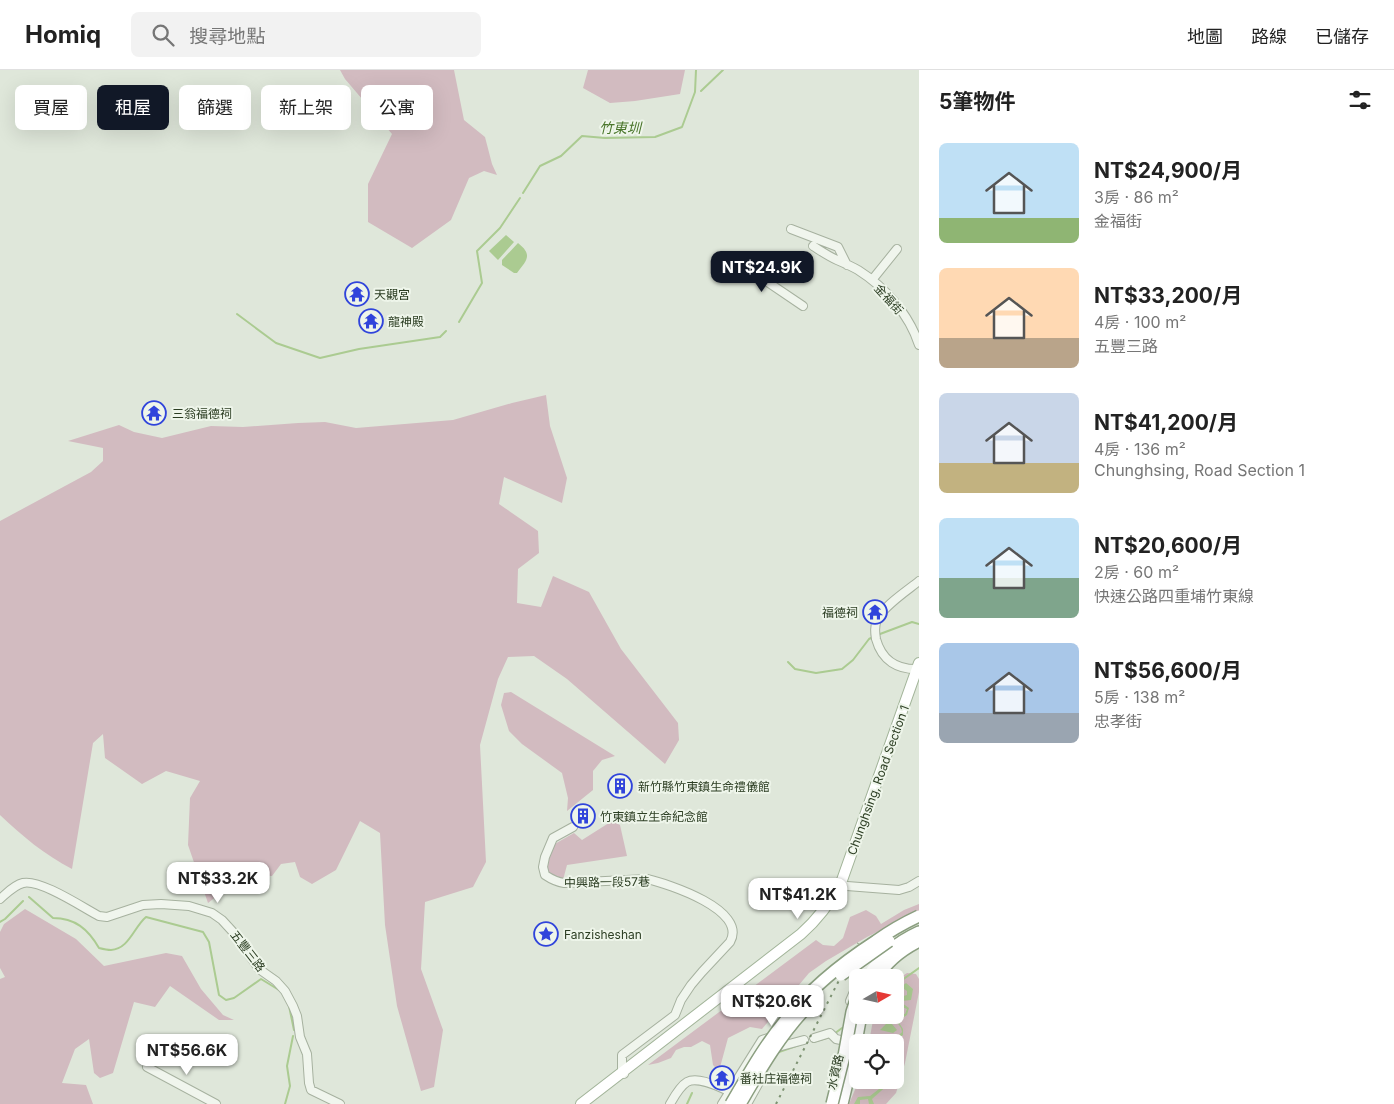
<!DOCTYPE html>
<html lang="zh-TW">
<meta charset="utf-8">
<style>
body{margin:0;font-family:Inter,"Noto Sans TC",sans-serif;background:#f2f2f2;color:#222;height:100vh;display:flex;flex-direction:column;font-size:19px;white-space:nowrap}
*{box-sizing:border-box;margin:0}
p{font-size:16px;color:#767676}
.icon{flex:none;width:28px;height:28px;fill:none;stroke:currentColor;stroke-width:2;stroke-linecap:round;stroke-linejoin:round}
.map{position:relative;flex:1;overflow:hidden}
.sheet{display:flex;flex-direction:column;background:#fff;width:475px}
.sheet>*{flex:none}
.guide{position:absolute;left:15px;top:15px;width:475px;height:45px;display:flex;gap:10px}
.needle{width:32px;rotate:81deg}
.fabs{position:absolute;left:849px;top:899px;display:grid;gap:10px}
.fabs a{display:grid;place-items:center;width:55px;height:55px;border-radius:8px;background:#fff;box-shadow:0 5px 20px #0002;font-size:25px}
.price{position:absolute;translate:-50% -42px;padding:0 11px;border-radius:10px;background:#fff;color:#222;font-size:16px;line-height:32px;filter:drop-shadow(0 1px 2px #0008)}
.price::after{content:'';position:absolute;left:50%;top:30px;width:15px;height:11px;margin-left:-8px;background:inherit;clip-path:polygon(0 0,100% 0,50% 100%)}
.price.selected{background:#111827;color:#fff}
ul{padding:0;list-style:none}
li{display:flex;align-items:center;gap:15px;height:125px;padding:0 20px}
li span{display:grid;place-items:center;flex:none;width:140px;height:100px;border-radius:8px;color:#555}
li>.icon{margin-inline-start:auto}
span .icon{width:60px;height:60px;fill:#fffc;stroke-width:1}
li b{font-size:21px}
h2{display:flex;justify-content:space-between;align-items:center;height:60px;padding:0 20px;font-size:21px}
.pill{padding:0 18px;border-radius:8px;background:#fff;box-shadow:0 5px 20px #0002;font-size:18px;line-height:45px}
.pill.selected{background:#111827;color:#fff}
header{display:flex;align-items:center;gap:30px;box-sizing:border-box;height:70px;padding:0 25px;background:#fff;border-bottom:1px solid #e0e0e0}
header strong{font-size:24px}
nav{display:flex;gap:28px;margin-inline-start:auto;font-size:18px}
.search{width:350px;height:45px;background:#f2f2f2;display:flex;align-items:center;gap:12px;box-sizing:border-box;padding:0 18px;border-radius:8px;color:#767676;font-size:19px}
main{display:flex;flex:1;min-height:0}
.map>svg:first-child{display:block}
.green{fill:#d2bbc0}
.water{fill:#abcb91}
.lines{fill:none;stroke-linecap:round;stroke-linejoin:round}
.stream{stroke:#abcb91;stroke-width:2}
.minor-casing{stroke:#a6b19f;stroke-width:10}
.major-casing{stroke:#a2b499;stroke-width:12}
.highway-casing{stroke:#8b9f80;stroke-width:14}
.minor{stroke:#f0f5ed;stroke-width:8}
.major{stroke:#fff;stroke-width:10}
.highway{stroke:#fff;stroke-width:11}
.rail{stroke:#7d9272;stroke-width:2;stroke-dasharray:2.5 5;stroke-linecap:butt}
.highway-bridge-casing{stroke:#8b9f80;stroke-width:14;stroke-linecap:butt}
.highway-bridge{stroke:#fff;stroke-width:11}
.labels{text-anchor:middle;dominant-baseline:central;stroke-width:4;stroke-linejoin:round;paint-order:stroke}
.poi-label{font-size:12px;fill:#2c3e23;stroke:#eef5ea;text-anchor:start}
.street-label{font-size:12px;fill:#2c3e23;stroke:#eef5ea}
.water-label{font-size:14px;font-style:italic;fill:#49752a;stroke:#eef5ea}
</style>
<header>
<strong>Homiq</strong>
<div class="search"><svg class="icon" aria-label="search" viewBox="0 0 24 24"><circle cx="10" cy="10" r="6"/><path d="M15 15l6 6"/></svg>搜尋地點</div>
<nav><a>地圖</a><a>路線</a><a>已儲存</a></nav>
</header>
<main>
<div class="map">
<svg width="919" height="1034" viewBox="0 0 919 1034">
<rect width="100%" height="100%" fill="#dfe7da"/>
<path class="green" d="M340,0H454L464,50L485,67L492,94L497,105L484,101L469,108L451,150L412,178L368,152V114L392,64L345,9Z
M588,0H685L680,24L635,31L610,33L583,18Z
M546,325L550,356L567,408L562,433L504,407L499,434L538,461L539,483L518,499L517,533L541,537L553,506L589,522L621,579L678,653L679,670L665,694L567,609L534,586L508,587L498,609L480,675L486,792L473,817L425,832L421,899L443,960L434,1017L421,1021L397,936L385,855L380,763L360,751L336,800L312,814L300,807L295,792L281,794L272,806L256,805L232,814L208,833L188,775L190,728L200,711L166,701L142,714L105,688L103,664L93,673L72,799C45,785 22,766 0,745V451L91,402L103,391V378L68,371L119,355L134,362L162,368L211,356L243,357L298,353L325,352L356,358L453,350L512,333Z
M511,622L615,686L602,690L593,701V720L567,741L568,728L562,703L522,674L509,661L501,635L504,623Z
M612,751L620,755L627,786L567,795L563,810L554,807L547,801V792L553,775L574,763L582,770Z
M919,834V841L867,867L826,891L809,903L762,959L750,957L728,968L719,1001L713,995L710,975L702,971L691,977H684L676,980L671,988L658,993L648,995L816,870L823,875L834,876L843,868L850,847L866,840L876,846L881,854L904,840Z
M25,839L76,869L104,896L166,883L182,886L201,919L223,945L234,950H219L170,916L155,937L134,932L113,1003L100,1008L94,1003L89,969L75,979L62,1013L86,1015L93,1034H0V909L5,907L0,898V862L4,854Z
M907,903L916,904L919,909V922L905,993L896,1023L886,1034H849L859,1010H895V972H869L874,945H895V911Z"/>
<path class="water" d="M506,165L514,172L498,190L489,181Z
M518,173C533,185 527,190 517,203H514L502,195V190Z
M906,913L913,919L911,930L902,931V933L909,938L907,945L898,951L903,959V965L898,968L888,970V971L900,973L902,976V979L895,981V980L900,977L898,975L895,974V972H885L886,968L898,966L902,962L901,958L894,948L895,945L897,943L905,944L907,939L902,937L899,933L900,927L907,925V921L904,919L895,926V922Z
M884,945H888L887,948L897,960L893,963L880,960L886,954L884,950Z
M871,1010H891L890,1013L872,1029L874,1034H869L868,1029L860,1030V1034H854L858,1027L870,1026L879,1019L878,1015L873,1012Z"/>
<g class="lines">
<path class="stream" d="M701,21L723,0
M523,123L540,96L561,86L582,66L605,68L655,67L682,57L695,22L696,0
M237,244L276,273L320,288L359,279L440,267L446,261
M459,252L482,213L477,181L500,158L520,128
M880,564L912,552L919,554
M788,592L795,599L816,603L842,599L853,590L869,569L871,568
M29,827L53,848C75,848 88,859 99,878C103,879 107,880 111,880C129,879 134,857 146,847L203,862L209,872L219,925L226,930L234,928L261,909L279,920
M0,852L5,849L23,831
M895,915L919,898
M289,936L294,960
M864,953H872L876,945
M834,964L842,958
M813,972L830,967
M779,982L802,974
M285,1034L290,1016L287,996L293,966
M687,1034L692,1023"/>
<g class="minor-casing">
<path id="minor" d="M791,159L838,177L847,195
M813,176C821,181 828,186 837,190C844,193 851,196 858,200C885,217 909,244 919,275
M735,190L803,236
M872,210L897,179
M919,511C908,520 882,537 877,550C874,556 875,563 876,569C882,591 898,600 919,599
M573,757L553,768L545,787L543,797L545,805C551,809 557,812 564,813L647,809C669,814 748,840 730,872L702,902L691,915L681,930L675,945L622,985V1002L624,1004
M847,816L899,820L909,817L919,811
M0,829C7,823 14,815 23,813C40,809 82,837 99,846L107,847L143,835L161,834L189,836L212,843L222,850L233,862L259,899L276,911L285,921L293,936L297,946L300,967L307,984L309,1013L311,1020L340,1034
M859,908L874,889L881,882
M850,931L858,912
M814,968L830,963L836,969L851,972
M778,977L804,970
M147,997L216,1034
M670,1034C674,1027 680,1016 687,1012C698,1006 719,1017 729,1021
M722,1034L762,970L768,968L772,970
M747,1034L762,1007"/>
</g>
<g class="major-casing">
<path id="major" d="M581,1034L801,864C818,849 830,833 841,813L919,593"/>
</g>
<g class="highway-casing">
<path id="highway" d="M867,908C881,886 895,873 919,862
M877,908C887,891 901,880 919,871
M842,1034L853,988L861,945"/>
</g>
<use href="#minor" class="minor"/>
<use href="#major" class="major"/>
<use href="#highway" class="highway"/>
<path class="rail" d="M776,1034L858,873"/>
<g class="highway-bridge-casing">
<path id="highway-bridge" d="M841,905L889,871
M731,1034C748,1005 764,976 785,951C810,918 842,893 876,871C890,861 904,853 919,846
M740,1034C760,1000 780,965 807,937
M832,1034L844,986L852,942L858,924"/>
</g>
<use href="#highway-bridge" class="highway-bridge"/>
</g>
<defs>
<g id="temple-ring" transform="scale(1.25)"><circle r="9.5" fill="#eef5ea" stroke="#3044db" stroke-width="1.5"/><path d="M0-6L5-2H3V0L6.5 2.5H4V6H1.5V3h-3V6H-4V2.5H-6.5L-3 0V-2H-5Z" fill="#3044db"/></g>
<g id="building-ring" transform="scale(1.25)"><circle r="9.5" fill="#eef5ea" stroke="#3044db" stroke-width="1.5"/><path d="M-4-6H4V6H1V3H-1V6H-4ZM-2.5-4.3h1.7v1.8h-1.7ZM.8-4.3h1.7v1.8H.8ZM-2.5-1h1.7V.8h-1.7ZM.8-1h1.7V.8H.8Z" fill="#3044db"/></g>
<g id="sight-ring" transform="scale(1.25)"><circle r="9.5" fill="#eef5ea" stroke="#3044db" stroke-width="1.5"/><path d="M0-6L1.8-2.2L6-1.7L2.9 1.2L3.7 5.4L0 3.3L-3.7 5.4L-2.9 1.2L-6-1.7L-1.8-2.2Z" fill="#3044db"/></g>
</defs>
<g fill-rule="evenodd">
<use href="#temple-ring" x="357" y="224"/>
<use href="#temple-ring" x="371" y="251"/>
<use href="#temple-ring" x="154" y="343"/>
<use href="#temple-ring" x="875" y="542"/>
<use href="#building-ring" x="620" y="716"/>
<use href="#building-ring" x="583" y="746"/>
<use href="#sight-ring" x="546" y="864"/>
<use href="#temple-ring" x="722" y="1008"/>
</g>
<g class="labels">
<g class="poi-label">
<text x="374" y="224">天觀宮</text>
<text x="388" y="251">龍神殿</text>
<text x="172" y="343">三翁福德祠</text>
<text x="858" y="542" text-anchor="end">福德祠</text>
<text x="638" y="716">新竹縣竹東鎮生命禮儀館</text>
<text x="600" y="746">竹東鎮立生命紀念館</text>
<text x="564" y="864">Fanzisheshan</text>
<text x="740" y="1008">番社庄福德祠</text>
</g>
<g class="street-label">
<text transform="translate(889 229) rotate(48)">金福街</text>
<text transform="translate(878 710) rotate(-70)">Chunghsing, Road Section 1</text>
<text transform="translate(607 812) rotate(-1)">中興路一段57巷</text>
<text transform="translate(248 881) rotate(52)">五豐三路</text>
<text transform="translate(835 1002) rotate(-77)">水資路</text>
</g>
<g class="water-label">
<text x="620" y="57">竹東圳</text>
</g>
</g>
</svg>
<div class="fabs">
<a><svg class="needle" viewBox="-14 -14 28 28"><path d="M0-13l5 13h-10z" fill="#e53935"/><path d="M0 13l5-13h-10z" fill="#767676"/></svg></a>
<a><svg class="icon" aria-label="locate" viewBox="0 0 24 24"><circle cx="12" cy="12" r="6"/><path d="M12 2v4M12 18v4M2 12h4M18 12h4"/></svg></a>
</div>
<b class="price selected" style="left:762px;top:223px">NT$24.9K</b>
<b class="price" style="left:218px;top:834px">NT$33.2K</b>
<b class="price" style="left:798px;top:850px">NT$41.2K</b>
<b class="price" style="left:772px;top:957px">NT$20.6K</b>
<b class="price" style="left:187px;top:1006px">NT$56.6K</b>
<div class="guide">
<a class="pill">買屋</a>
<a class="pill selected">租屋</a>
<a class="pill">篩選</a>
<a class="pill">新上架</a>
<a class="pill">公寓</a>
</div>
</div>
<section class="sheet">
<h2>5筆物件<svg class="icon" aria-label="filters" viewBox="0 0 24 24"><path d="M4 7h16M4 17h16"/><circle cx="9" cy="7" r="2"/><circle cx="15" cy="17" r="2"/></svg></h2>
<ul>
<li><span style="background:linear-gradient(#bfe0f5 75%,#8fb573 0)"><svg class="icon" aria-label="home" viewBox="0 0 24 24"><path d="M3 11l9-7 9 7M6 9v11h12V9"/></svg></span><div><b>NT$24,900/月</b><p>3房 · 86 m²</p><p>金福街</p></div></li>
<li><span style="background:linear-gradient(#ffd9b3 70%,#b9a48a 0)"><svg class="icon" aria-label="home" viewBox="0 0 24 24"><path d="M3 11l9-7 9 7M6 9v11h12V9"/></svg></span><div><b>NT$33,200/月</b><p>4房 · 100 m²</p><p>五豐三路</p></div></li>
<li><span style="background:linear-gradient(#c9d6e8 70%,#c2b280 0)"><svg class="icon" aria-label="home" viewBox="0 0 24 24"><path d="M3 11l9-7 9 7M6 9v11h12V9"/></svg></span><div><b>NT$41,200/月</b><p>4房 · 136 m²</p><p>Chunghsing, Road Section 1</p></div></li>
<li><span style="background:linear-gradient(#bfe0f5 60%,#7fa58c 0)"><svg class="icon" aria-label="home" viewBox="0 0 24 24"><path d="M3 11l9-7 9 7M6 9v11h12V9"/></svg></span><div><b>NT$20,600/月</b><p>2房 · 60 m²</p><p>快速公路四重埔竹東線</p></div></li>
<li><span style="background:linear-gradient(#a9c7e8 70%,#9aa5b1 0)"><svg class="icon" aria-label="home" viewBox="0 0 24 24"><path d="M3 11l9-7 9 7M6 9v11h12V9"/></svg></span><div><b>NT$56,600/月</b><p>5房 · 138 m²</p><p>忠孝街</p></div></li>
</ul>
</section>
</main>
